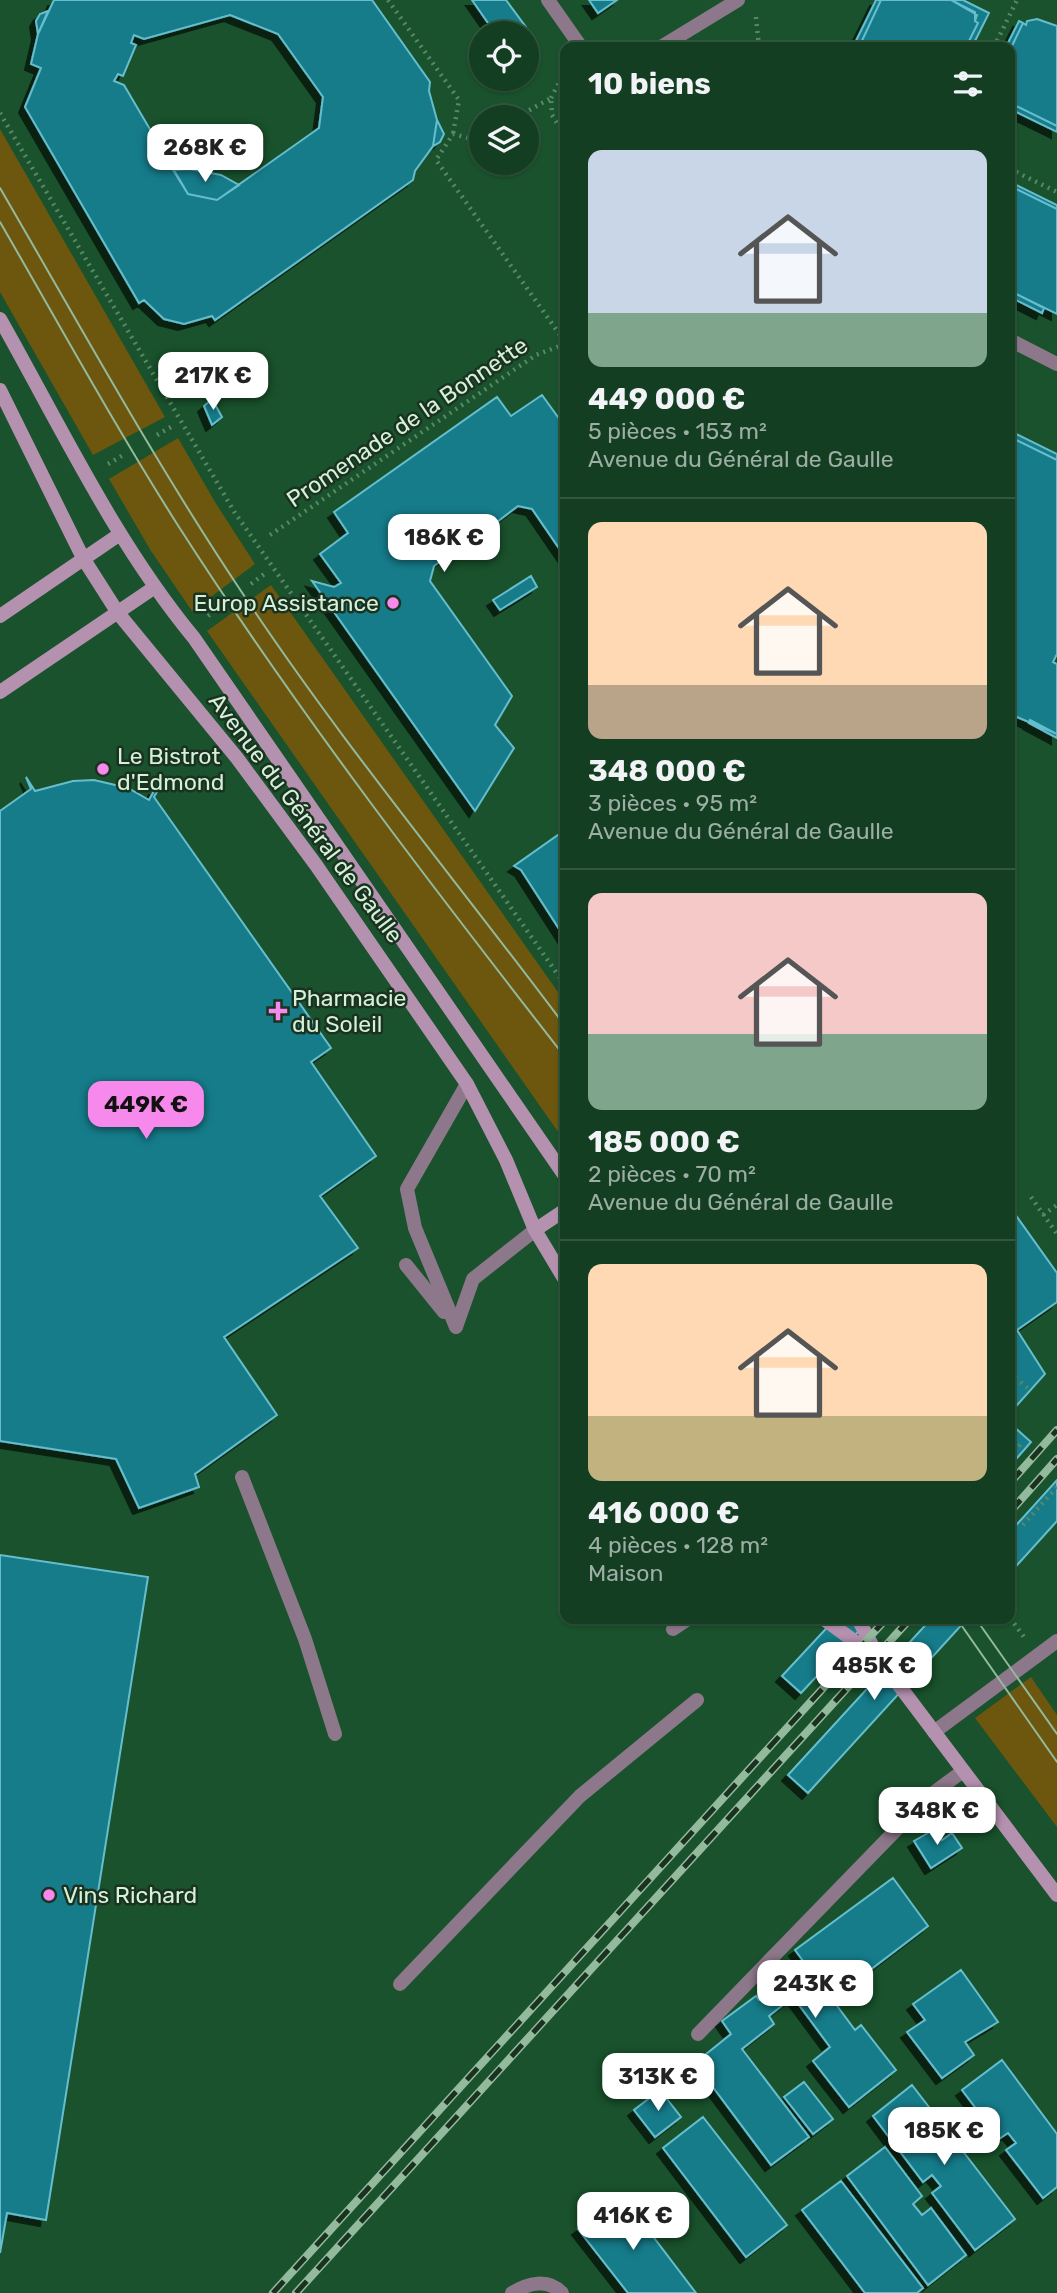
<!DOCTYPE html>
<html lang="fr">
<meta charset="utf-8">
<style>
body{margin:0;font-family:Rubik,sans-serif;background:#1c452a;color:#f1f3f6;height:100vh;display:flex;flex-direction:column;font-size:26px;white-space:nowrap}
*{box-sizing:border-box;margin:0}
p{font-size:23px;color:#9daea5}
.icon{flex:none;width:38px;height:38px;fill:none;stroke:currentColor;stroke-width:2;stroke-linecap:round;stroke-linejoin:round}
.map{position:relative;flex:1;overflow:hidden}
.sheet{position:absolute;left:560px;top:42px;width:455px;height:1582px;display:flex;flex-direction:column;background:#133e21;border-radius:14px;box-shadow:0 2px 5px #0004,0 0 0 2px #32573f}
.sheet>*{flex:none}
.controls{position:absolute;left:469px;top:21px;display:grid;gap:14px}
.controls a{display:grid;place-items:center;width:70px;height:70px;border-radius:50%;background:#133e21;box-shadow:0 2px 5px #0004,0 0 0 2px #32573f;font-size:35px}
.price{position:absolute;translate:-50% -60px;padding:0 16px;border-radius:14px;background:#fff;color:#222;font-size:23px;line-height:46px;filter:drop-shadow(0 2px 4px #0008)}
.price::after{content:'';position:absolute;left:50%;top:42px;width:21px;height:16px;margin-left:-10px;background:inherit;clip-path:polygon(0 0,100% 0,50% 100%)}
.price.active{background:#f788ec;color:#111}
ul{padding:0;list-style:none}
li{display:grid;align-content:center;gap:14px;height:371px;padding:0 28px}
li+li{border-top:2px solid #32573f}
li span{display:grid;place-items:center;height:217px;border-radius:14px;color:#555}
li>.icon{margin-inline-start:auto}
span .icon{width:126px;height:126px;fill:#fffc;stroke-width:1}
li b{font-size:30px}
h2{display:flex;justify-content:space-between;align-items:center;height:84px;padding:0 28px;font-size:30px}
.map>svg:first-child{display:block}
.green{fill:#6d570e}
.building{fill:#177b8a;stroke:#65bece;stroke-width:2;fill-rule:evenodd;filter:url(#shadow)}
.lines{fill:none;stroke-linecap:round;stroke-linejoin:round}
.path{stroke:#598867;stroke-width:4.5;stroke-dasharray:2 5;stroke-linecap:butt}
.service{stroke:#8d778a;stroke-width:14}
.minor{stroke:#8d778a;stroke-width:14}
.secondary{stroke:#b591b0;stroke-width:14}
.tram{stroke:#93ba9d;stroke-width:2}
.rail-casing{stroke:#93ba9d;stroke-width:8}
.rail{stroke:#1b3220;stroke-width:5;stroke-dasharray:16;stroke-linecap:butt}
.poi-dot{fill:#f788ec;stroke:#1b3220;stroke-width:2.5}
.labels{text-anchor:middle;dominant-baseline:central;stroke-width:5;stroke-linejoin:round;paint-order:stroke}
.street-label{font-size:23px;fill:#d4f1d9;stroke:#1b3220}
.poi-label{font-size:23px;fill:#d4f1d9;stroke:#1b3220;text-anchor:start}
</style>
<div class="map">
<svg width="1057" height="2293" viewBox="0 0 1057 2293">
<defs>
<filter id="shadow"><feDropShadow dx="-6" dy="6" stdDeviation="0" flood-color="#0009"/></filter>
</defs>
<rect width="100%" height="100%" fill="#19522c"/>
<path class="green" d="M0,129L165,417L93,455L0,292Z
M178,438L215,502L255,564L192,611L151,551L109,479Z
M271,585L565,1002V1132L561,1136L207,631Z
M1031,1677L1057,1715V1827L975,1718Z"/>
<path class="building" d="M54,0H372L430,82L429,91L437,120L433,146L415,171L413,180L215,320L212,316L184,324L164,319L144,300L139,303L25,107L41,68L31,64L38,34ZM230,15L278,34L323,97L319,128L217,200L188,194L124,85L114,81L118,74L123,76L136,45L131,43L134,35L144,39Z
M472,0H506L526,27L518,33H495Z
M589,0H617L598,13Z
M876,0H881L859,47H853Z
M881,0H951L975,12V21L978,23L966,47H859Z
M951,0H963L989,13L972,47H966L978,23L975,21L977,15Z
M48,11L38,34L36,21L40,14Z
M1037,19L1057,26V126L1010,103V50L1023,23L1026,25L1027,21Z
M1019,21L1023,23L1010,50L1006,47Z
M1010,103L1057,126V132L1010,109Z
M437,120L444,134L440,142L433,146Z
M189,169L221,175L239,185L217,200L188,194L173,170Z
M1010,182L1057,205V209L1010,186Z
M1010,186L1057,209V314L1010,291Z
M1010,291L1044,308L1042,313L1010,297Z
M542,395L563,424L565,423V557L532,509L518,506L493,525L486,551L456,549L434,566L430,581L512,696L495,725L514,748L475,811L312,581L334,587L341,583L320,554L348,533L334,512L497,397L511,416Z
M212,399L222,417L212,425L204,406Z
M1010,431L1057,454V460L1010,437Z
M1010,437L1057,460V654L1053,662L1057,664V734L1010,714Z
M531,576L537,587L500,610L493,600Z
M1030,720L1057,734V738L1029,723Z
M26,777L35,791L73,781L94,780L128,788L149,800L155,789L158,790L154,797L331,1048L311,1062L376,1156L320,1196L358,1248L224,1337L277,1415L195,1474L199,1487L139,1508L116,1459L0,1441V811L31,789Z
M565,830V938L521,870L514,866Z
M1010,1207L1057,1273V1302L1017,1330L1045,1374L1010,1413Z
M1012,1425L1031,1442L1010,1466V1427Z
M1057,1480V1521L1010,1573V1532Z
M0,1555L148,1577L46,2220L7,2213L0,2253Z
M835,1619H870L801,1693L782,1676Z
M931,1619H967L808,1793L788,1775Z
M935,1829L942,1840L952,1833L962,1848L931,1868L914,1841Z
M893,1878L928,1926L832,1999L855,2030L861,2025L896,2070L849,2107L813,2061L830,2047L793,1997L769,2016L774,2024L742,2049L809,2137L771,2165L695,2063L731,2034L722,2021L756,1996L759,2000L784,1982L790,1990L812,1973L795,1950Z
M961,1970L998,2022L965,2042L974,2055L942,2078L907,2032L925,2020L913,2004Z
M1002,2060L1057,2134V2187L1043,2198L1006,2150L1016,2143L1008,2133L999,2139L962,2090Z
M804,2082L833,2119L813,2134L784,2097Z
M912,2085L1015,2219L975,2250L932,2193L941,2186L932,2175L923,2182L873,2116Z
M660,2090L681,2117L655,2137L634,2110Z
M703,2117L787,2225L746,2257L663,2148Z
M885,2147L922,2196L913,2204L922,2215L931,2208L966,2255L928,2285L847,2176Z
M841,2181L923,2288L917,2293H865L802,2210Z
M623,2197L696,2293H628L578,2229Z"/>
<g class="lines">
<path class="path" d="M388,0L459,100L453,134
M756,17L759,47
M994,47L1017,0
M551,98L565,71
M0,113L235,513L565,985
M517,117L551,98L552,115L565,136
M481,137L476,140L453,134L436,160L565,342
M1010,169L1057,192
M157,435L171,427
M108,464L125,454
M270,535L536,355L565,344
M251,584L267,572
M208,616L221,606
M1031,1197L1057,1234
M1043,1215L1057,1205
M1010,1373L1030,1390
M1010,1445L1015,1439
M1010,1457L1021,1444
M1023,1525L1057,1487
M1010,1618L1024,1637"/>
<path class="service" d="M406,1265L444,1312
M456,1327L415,1228L407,1189L467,1084
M456,1327L473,1279L535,1230
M242,1477L305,1639L335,1734
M673,1629L688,1619
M934,1732L1057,1641
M400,1984L580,1796L697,1700
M698,2034L928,1797L963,1771
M512,2293C528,2283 548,2278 562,2293"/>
<path class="minor" d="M548,0L581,47
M661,47L738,0
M1010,340L1057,364"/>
<path class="secondary" d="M0,319C61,427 115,542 194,638L565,1176
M0,390L83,558L118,613L237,758L316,865L467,1084L506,1160L535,1230L565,1280
M0,616L120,534
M0,692L155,587
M535,1230L565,1210
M824,1619L876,1657
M858,1619L880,1660L1057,1895"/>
<path class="tram" d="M0,188C78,322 153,459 239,588C339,740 456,880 565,1026
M0,222C59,324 116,428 179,527C297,711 431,885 565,1057
M957,1619L1057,1762
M976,1619L1057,1734"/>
<g class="rail-casing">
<path id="rail" d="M1010,1483L1057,1430
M1010,1512L1057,1459
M273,2293L886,1619
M296,2293L910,1619"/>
</g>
<use href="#rail" class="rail"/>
</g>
<g class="poi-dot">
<circle cx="393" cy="603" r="7"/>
<circle cx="103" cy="769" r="7"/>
<path d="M274.5 1000.5h7v7h7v7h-7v7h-7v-7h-7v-7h7z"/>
<circle cx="49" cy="1895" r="7"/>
</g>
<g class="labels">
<g class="street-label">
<text transform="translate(407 422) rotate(-34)">Promenade de la Bonnette</text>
<text transform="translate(306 818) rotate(53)">Avenue du Général de Gaulle</text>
</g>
<g class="poi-label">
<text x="379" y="603" text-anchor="end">Europ Assistance</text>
<text x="117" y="756">Le Bistrot<tspan x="117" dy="26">d'Edmond</tspan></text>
<text x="292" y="998">Pharmacie<tspan x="292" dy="26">du Soleil</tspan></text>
<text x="63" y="1895">Vins Richard</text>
</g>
</g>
</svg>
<div class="controls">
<a><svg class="icon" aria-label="locate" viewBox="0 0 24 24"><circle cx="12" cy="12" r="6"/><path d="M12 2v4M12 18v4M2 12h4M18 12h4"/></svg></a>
<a><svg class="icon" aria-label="layers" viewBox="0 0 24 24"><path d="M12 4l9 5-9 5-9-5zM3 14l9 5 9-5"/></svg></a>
</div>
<b class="price" style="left:205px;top:184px">268K €</b>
<b class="price" style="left:213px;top:412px">217K €</b>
<b class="price" style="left:444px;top:574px">186K €</b>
<b class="price active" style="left:146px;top:1141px">449K €</b>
<b class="price" style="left:874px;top:1702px">485K €</b>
<b class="price" style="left:937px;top:1847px">348K €</b>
<b class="price" style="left:815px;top:2020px">243K €</b>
<b class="price" style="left:658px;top:2113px">313K €</b>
<b class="price" style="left:944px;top:2167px">185K €</b>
<b class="price" style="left:633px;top:2252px">416K €</b>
<section class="sheet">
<h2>10 biens<svg class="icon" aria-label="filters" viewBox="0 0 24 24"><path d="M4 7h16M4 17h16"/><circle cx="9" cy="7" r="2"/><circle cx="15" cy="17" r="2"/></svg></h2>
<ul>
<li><span style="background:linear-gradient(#c9d6e8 75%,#7fa58c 0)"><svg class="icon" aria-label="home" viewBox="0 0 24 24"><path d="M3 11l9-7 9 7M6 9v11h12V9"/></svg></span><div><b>449 000 €</b><p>5 pièces · 153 m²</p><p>Avenue du Général de Gaulle</p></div></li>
<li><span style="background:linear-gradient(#ffd9b3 75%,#b9a48a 0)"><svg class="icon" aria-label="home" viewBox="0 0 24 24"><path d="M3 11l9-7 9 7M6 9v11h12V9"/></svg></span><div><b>348 000 €</b><p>3 pièces · 95 m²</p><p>Avenue du Général de Gaulle</p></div></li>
<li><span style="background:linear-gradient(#f6c9c9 65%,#7fa58c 0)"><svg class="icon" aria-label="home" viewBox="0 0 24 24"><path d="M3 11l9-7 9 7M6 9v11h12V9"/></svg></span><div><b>185 000 €</b><p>2 pièces · 70 m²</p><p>Avenue du Général de Gaulle</p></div></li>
<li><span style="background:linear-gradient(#ffd9b3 70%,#c2b280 0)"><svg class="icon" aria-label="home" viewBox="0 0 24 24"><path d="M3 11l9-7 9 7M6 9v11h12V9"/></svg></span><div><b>416 000 €</b><p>4 pièces · 128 m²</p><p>Maison</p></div></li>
</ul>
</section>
</div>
